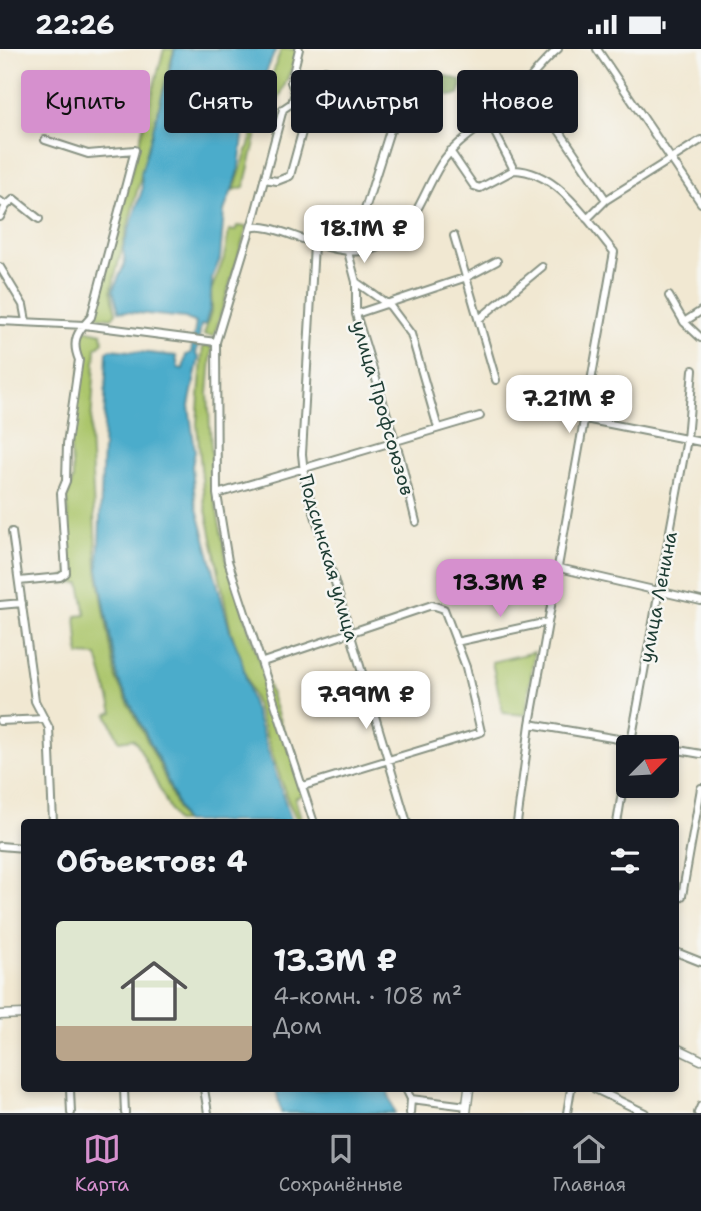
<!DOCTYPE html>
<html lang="ru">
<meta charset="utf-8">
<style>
body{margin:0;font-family:"Shantell Sans",sans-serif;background:#242831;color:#f1f3f6;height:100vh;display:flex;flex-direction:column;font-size:26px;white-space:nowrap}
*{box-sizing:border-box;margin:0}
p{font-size:23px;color:#9ea1a6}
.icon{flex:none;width:38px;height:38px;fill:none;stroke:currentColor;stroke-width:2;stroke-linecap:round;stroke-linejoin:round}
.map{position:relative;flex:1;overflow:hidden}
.drawer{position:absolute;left:21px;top:770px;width:658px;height:273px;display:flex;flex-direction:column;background:#171b24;border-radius:7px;box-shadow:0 4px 10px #0003}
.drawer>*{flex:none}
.banner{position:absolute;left:21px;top:21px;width:660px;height:63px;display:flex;gap:14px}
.needle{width:46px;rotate:66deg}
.fabs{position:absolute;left:616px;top:686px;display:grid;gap:14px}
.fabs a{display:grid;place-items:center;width:63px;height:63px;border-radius:7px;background:#171b24;box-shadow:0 4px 10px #0003;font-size:35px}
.price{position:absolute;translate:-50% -60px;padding:0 16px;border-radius:14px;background:#fff;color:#222;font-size:23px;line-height:46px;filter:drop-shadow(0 2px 4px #0008)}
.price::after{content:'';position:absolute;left:50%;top:42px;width:21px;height:16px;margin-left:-10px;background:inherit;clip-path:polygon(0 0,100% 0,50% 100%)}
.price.active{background:#d690ce;color:#111}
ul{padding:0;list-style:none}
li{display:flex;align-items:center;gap:21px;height:175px;padding:0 35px}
li span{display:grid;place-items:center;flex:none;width:196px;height:140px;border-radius:7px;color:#555}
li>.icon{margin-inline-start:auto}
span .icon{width:84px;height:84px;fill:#fffc;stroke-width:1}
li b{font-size:30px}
h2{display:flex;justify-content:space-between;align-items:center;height:84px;padding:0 35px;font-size:30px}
.tag{padding:0 24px;border-radius:7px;background:#171b24;box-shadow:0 4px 10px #0003;font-size:24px;line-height:63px}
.tag.active{background:#d690ce;color:#111}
.status{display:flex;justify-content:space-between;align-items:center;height:49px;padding:0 35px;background:#171b24;direction:ltr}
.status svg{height:19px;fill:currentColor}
.menu{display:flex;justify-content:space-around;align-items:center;height:98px;border-top:2px solid #363941;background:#171b24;font-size:19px;color:#9ea1a6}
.menu a{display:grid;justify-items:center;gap:4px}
.menu .active{color:#d690ce}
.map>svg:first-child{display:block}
.green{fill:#acc66c;stroke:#668250;stroke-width:2}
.forest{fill:#89ab60;stroke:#54744a;stroke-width:2}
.water{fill:#4caccb;stroke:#367480;stroke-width:2}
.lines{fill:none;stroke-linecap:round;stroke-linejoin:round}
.minor-casing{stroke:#889283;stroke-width:10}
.major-casing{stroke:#889283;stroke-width:11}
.minor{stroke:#fff;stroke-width:6}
.major{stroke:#fff;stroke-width:8}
.labels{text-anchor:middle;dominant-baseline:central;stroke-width:5;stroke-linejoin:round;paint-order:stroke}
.street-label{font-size:19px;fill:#1f3d34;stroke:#f6f6f2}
</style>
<div class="status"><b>22:26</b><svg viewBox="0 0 49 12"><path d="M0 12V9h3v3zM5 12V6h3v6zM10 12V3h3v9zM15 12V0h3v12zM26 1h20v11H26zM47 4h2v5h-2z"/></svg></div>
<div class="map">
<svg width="701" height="1064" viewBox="0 0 701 1064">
<rect width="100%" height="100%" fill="#f6f6f2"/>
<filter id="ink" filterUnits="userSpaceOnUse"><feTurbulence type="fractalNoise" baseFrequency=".0143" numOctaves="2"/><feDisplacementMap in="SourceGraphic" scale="14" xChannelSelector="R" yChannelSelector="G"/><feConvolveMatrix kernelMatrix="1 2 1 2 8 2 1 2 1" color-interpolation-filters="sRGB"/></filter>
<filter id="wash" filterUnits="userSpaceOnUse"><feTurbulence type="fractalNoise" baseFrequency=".00686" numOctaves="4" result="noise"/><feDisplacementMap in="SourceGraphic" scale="28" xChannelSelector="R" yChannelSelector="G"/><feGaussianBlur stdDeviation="1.57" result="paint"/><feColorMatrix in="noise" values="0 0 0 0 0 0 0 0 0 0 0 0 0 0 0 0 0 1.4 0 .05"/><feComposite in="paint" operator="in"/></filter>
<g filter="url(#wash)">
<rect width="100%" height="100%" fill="#f1e8d2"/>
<path class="green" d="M164,0H174L111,242L116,264L112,269L93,267Z
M281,0H300L272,66L262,64L244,138L234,141Z
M237,177L247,178L214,287L204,286L212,259L211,242L224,209L229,181L235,182Z
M85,280L102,284L103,293L96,299L90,388L97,520L116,630L159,715L183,773H176L137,694L133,690L119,692L107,665L113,663L97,607L79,606L76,567L86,566L80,534L64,535L63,528L70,525L67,448L73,430L70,392L83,309L79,288Z
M203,297L212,298L208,345L214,446L227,513L304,745L295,749L302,773H298L288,752L231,582L204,451L197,375Z
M534,603L526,666L503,664L492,613Z"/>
<path class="forest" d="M436,24L460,31L462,36L459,45L452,47L424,39L429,25Z"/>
<path class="water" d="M175,0H276L262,33L256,58L244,81L238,125L224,162L220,210L212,229L210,259L205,276H201L196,306L199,308L189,357L195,402L192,417L195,452L230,582L241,608L250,648L292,773H184L161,715L118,630L98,519L107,303L111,300L176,307L178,319L183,320L186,306L191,304L196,274L185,269L119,262L113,241L125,214L123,199L142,141L141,124Z
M276,1040H387L395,1064H281Z"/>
</g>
<g filter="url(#ink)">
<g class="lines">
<g class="minor-casing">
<path id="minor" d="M597,0L701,154
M527,34L606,151
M404,37L363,167L348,203L356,233V265L400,408L416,473
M292,54L295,44L291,33L299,0
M489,72L514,121
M450,102L474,137L480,139L514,121C558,122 588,172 614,203L530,675L517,774
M264,130L277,132L290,127L313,43L325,21
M0,152L6,157L14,150L39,170
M0,168L6,157
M587,170L606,151L701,91
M251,179C274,170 332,213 374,200C413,189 421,146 441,115C458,89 486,77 508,55C525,37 539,16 558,0
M454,187L496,331
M314,196L302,405L305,433L407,774
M0,218L23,256L26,272
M356,233L390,257L411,285L438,379
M669,247L684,273L701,289
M356,265L467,228L497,212
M479,270L542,218
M0,272L84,276L216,293
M684,273L701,262
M585,370L701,393
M217,445L480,367
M12,483L35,652L49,679L53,774
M559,519L701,552
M19,532L60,528L66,524L61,444L66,432L67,395L79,311C71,292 77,283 91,268L135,101L88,105L45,91
M0,556L22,554
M456,593L548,573
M263,613L432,556L444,560L466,618L481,683L303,737
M0,672L44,670
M530,675L665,698
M630,698L687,390L693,321
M667,699L701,705
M314,774L228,512L217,445L216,293L255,165L283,60L292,54L304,53L393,80
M617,774L628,707
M0,797L24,799
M676,852L682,847L701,739
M676,903L701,913
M70,1040L71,1064
M124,1040L125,1064
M204,1040L208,1064
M406,1040L411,1050L410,1064
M595,1040L645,1064
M411,1050L467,1057
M567,1064L571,1040
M698,1064L701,1057"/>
</g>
<g class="major-casing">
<path id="major" d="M0,966L24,965
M676,999L701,1011
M466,1064L469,1040"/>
</g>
<use href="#minor" class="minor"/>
<use href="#major" class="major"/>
</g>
</g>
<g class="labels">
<g class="street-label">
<text transform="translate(383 359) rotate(74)">улица Профсоюзов</text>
<text transform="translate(329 509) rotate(74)">Подсинская улица</text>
<text transform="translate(658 548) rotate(-79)">улица Ленина</text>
</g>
</g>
</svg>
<div class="fabs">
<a><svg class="needle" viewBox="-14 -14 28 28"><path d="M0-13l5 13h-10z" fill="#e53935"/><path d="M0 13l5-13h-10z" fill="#9ea1a6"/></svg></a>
</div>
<b class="price" style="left:364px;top:216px">18.1M ₽</b>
<b class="price" style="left:569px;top:386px">7.21M ₽</b>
<b class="price active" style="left:500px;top:570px">13.3M ₽</b>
<b class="price" style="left:366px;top:682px">7.99M ₽</b>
<div class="banner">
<a class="tag active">Купить</a>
<a class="tag">Снять</a>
<a class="tag">Фильтры</a>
<a class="tag">Новое</a>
</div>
<section class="drawer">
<h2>Объектов: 4<svg class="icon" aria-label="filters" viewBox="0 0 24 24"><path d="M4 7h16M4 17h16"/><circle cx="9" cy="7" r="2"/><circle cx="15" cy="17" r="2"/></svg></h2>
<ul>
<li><span style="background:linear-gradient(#dfe7d0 75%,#b9a48a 0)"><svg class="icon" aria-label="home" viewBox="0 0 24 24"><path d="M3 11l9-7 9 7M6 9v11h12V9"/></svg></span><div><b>13.3M ₽</b><p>4-комн. · 108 m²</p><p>Дом</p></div></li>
</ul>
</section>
</div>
<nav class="menu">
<a class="active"><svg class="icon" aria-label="map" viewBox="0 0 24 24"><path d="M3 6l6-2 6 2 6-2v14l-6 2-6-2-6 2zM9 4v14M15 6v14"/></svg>Карта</a>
<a><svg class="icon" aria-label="saved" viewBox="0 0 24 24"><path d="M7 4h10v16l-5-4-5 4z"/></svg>Сохранённые</a>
<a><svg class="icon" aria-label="home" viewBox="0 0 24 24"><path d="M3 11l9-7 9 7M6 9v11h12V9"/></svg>Главная</a>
</nav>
